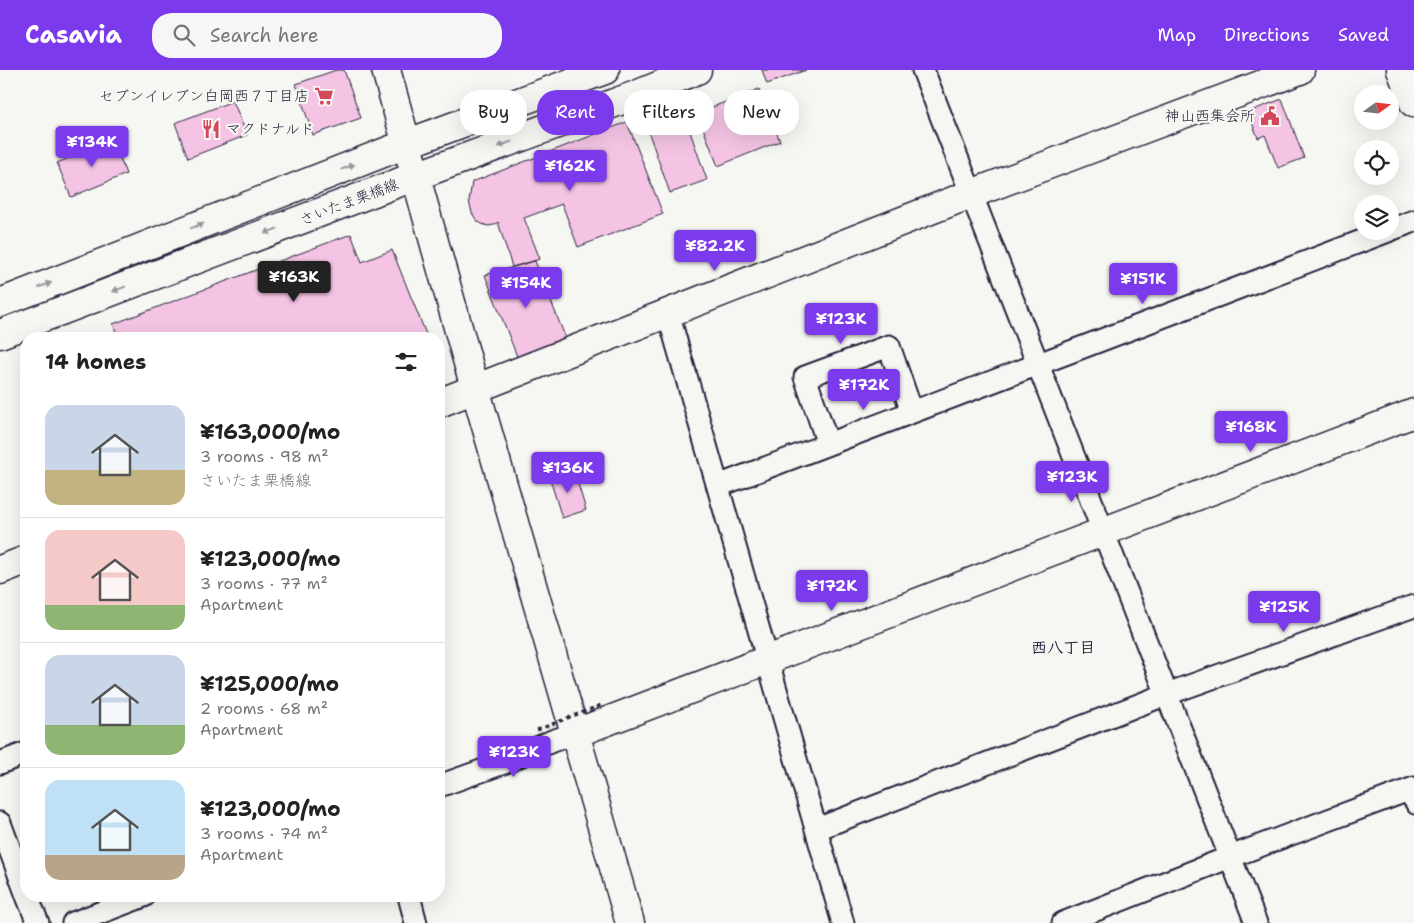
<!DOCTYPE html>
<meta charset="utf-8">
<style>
body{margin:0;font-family:"Shantell Sans","Klee One",sans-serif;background:#f6f6f6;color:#222;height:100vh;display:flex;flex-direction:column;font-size:19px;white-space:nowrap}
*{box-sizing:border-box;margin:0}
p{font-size:16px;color:#767676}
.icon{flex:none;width:28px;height:28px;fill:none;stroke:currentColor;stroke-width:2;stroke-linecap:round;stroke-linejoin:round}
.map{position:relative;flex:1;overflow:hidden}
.side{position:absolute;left:20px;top:262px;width:425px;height:570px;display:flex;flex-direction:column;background:#fff;border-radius:20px;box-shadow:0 5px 20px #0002}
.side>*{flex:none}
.top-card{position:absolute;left:460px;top:20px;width:475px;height:45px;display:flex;gap:10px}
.needle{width:32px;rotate:75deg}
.fabs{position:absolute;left:1354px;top:15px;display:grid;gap:10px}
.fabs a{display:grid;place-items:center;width:45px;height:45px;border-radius:50%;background:#fff;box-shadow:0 5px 20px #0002;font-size:25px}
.price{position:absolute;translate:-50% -42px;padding:0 11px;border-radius:5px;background:#7c3aed;color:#fff;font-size:16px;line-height:32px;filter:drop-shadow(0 1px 2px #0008)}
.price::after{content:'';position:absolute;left:50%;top:30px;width:15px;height:11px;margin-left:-8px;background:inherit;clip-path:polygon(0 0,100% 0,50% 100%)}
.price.selected{background:#222;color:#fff}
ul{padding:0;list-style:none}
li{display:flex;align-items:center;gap:15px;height:125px;padding:0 25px}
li+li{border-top:1px solid #e0e0e0}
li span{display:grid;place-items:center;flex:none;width:140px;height:100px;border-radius:15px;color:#555}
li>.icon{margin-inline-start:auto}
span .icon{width:60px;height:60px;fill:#fffc;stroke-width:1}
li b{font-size:21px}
h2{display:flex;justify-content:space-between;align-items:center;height:60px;padding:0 25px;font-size:21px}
.tag{padding:0 18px;border-radius:20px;background:#fff;box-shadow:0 5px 20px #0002;font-size:18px;line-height:45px}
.tag.selected{background:#7c3aed;color:#fff}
header{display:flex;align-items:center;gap:30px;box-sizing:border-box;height:70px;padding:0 25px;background:#7c3aed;color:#fff}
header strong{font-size:24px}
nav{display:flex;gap:28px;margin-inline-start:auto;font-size:18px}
.search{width:350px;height:45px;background:#f6f6f6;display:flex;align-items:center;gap:12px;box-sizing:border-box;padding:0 18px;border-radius:20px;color:#767676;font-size:19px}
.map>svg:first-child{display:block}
.building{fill:#f5c4e5;stroke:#22223b}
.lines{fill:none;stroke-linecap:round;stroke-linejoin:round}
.lane-casing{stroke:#22223b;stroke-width:15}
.street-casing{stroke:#22223b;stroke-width:25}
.secondary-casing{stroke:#22223b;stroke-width:31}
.primary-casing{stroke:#22223b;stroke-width:31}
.lane{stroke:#f6f6f2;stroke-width:11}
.street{stroke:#f6f6f2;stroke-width:21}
.secondary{stroke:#f6f6f2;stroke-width:28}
.primary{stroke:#f6f6f2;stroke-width:28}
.path-bridge{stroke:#22223b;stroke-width:3;stroke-dasharray:4 4;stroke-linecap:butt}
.oneway{fill:#9797a0}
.labels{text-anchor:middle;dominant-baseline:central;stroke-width:4.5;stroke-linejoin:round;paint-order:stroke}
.poi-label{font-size:15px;fill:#22223b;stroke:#f6f6f2;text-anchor:end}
.street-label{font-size:15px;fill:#22223b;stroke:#f6f6f2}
.neighbourhood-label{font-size:16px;font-weight:bold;fill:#22223b;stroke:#f6f6f2}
</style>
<header>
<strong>Casavia</strong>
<div class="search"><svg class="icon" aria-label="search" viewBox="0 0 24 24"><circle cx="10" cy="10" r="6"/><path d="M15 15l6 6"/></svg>Search here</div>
<nav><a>Map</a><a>Directions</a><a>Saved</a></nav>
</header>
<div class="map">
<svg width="1414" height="853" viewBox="0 0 1414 853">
<rect width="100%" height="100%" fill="#f6f6f2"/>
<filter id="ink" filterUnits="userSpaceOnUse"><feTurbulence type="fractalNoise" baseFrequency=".02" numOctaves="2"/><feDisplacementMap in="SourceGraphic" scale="10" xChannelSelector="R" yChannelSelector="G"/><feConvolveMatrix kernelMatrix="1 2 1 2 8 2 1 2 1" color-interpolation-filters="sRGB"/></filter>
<g filter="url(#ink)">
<path class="building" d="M336,0H344L361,48L313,65L296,14Z
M762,0H806L767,14Z
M759,19L780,71L718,96L697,43Z
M676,22L707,110L670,123L639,35Z
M1282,29L1304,88L1278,98L1265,65L1258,68L1248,42Z
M233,31L247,65L188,88L175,53Z
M627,52L663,144L578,177L562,134L524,148L540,189L512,197L498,152L494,155L488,156L482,154L477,151L472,143L469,131L472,112Z
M113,70L126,104L71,127L57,93Z
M351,164L362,192L392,180L428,269H119L113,254Z
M535,191L566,269L518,289L485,205Z
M574,401L586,440L562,448L550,409Z"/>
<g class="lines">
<g class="lane-casing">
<path id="lane" d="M1403,722L1414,738"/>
</g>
<g class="street-casing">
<path id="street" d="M923,0L1256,853
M1390,160L1414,151
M668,243L843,853
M828,374L805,307L889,276L912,342
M718,416L1388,161
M0,693L26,683
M439,716L509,691L552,671L576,663
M0,753L26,823
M817,759L1167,624L1414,536
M27,826L38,853
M409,826L416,853
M73,853L144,826
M1063,853L1230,787L1414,718"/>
</g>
<g class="secondary-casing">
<path id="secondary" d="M386,0L475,318L630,853
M1401,0L1414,33
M439,333L971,124L1300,0
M0,500L26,490
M576,663L1414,343"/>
</g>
<g class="primary-casing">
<path id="primary" d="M0,233L406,74L605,0
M0,264L416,106L636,25L697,0"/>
</g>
<use href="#lane" class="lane"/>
<use href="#street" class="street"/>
<use href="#secondary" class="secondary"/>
<use href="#primary" class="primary"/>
<path class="path-bridge" d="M537,660L601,635"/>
</g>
<defs><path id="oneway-solid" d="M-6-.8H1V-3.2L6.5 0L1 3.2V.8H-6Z" transform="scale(1.25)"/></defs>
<g class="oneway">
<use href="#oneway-solid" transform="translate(505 74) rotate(159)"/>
<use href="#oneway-solid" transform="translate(348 97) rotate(-21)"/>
<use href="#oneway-solid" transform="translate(197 156) rotate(-21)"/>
<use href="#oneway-solid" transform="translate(271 161) rotate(159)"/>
<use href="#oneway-solid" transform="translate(45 215) rotate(-21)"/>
<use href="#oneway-solid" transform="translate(119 219) rotate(159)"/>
</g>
</g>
<defs>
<g id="supermarket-bare" transform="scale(1.5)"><path d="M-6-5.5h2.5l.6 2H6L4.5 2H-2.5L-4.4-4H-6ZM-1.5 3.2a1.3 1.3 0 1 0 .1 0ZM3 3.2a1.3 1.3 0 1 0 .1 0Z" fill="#d1495b" stroke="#f6f6f2" stroke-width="2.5" paint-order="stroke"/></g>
<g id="civic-bare" transform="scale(1.5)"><path d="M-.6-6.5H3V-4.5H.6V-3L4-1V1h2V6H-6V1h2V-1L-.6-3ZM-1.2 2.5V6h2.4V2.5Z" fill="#d1495b" stroke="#f6f6f2" stroke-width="2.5" paint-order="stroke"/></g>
<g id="restaurant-bare" transform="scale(1.5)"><path d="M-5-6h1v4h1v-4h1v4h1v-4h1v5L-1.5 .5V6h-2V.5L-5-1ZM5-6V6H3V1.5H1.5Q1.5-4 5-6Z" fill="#d1495b" stroke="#f6f6f2" stroke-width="2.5" paint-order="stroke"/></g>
</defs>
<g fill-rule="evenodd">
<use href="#supermarket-bare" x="324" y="26"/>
<use href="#civic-bare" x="1270" y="46"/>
<use href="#restaurant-bare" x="211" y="59"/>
</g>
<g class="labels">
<g class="poi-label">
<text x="309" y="26">セブンイレブン白岡西７丁目店</text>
<text x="1255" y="46">神山西集会所</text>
<text x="226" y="59" text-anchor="start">マクドナルド</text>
</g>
<g class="street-label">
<text transform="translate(349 132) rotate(-21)">さいたま栗橋線</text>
</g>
<g class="neighbourhood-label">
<text x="1063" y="577">西八丁目</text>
</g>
</g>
</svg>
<div class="fabs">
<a><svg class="needle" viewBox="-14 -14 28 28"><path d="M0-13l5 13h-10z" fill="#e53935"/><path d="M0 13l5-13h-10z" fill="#767676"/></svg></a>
<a><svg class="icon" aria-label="locate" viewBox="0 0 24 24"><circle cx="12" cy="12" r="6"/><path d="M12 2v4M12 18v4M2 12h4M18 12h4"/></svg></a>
<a><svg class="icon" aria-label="layers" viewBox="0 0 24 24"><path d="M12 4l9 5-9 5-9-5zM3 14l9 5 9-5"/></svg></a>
</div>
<b class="price" style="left:92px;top:98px">¥134K</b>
<b class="price" style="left:570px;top:122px">¥162K</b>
<b class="price" style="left:715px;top:202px">¥82.2K</b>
<b class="price selected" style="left:294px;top:233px">¥163K</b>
<b class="price" style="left:1143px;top:235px">¥151K</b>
<b class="price" style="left:526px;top:239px">¥154K</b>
<b class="price" style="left:841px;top:275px">¥123K</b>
<b class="price" style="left:864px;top:341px">¥172K</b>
<b class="price" style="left:1251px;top:383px">¥168K</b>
<b class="price" style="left:568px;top:424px">¥136K</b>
<b class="price" style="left:1072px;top:433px">¥123K</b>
<b class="price" style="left:832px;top:542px">¥172K</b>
<b class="price" style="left:1284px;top:563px">¥125K</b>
<b class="price" style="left:514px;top:708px">¥123K</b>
<div class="top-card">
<a class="tag">Buy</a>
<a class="tag selected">Rent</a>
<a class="tag">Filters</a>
<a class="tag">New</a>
</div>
<section class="side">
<h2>14 homes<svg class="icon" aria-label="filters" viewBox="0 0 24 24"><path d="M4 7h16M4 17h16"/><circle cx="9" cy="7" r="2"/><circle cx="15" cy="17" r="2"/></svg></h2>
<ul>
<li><span style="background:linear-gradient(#c9d6e8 65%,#c2b280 0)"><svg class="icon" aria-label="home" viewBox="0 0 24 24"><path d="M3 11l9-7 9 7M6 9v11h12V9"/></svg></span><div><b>¥163,000/mo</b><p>3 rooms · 98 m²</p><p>さいたま栗橋線</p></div></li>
<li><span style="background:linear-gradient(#f6c9c9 75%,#8fb573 0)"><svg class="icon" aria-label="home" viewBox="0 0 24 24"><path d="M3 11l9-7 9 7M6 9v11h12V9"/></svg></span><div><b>¥123,000/mo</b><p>3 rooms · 77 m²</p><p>Apartment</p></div></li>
<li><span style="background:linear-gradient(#c9d6e8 70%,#8fb573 0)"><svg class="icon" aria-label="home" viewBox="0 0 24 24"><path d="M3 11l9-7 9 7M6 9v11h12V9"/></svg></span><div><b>¥125,000/mo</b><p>2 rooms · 68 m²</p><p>Apartment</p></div></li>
<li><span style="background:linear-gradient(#bfe0f5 75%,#b9a48a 0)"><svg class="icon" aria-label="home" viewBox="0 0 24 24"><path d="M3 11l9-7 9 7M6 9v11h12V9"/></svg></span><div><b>¥123,000/mo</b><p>3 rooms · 74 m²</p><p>Apartment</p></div></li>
</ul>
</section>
</div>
